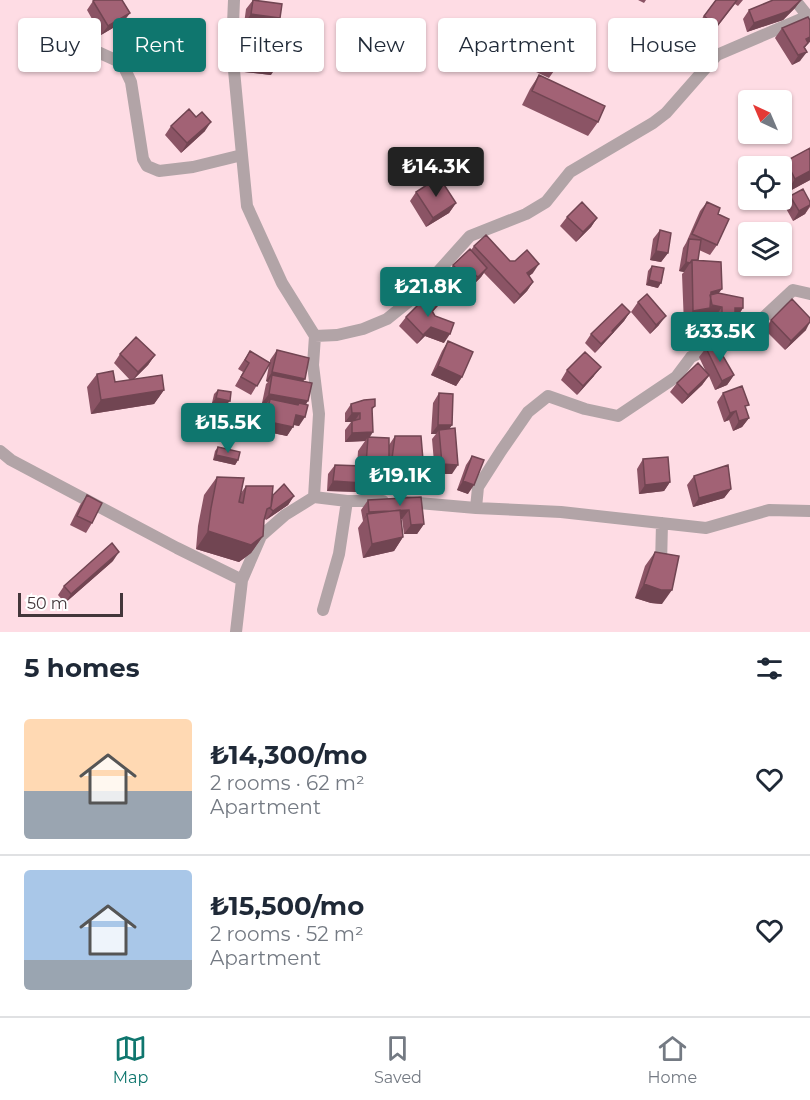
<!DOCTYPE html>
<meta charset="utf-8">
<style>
body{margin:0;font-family:Montserrat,sans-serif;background:#f2f2f3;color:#1f2937;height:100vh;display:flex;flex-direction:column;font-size:22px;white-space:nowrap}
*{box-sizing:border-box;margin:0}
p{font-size:20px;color:#747a83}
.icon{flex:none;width:33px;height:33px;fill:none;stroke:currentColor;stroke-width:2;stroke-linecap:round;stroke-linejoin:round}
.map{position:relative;height:632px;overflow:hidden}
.sheet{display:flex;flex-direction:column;background:#fff;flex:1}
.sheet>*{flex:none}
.guide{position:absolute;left:18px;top:18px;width:774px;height:54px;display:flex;gap:12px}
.needle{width:39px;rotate:316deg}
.buttons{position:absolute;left:738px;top:90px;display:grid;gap:12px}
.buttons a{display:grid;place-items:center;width:54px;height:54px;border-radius:6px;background:#fff;box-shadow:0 2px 4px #0004;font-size:30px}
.scale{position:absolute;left:18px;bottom:15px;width:105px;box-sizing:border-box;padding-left:6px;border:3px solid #43363a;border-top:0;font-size:16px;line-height:21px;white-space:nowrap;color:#43363a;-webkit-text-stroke:4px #fff;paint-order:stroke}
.price{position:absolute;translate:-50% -51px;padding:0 14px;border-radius:6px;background:#0f766e;color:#fff;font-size:20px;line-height:39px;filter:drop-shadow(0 2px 3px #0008)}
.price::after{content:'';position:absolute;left:50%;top:36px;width:18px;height:14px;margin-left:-9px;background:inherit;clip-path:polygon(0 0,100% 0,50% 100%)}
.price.selected{background:#222;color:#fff}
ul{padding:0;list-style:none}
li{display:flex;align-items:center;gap:18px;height:150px;padding:0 24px}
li+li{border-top:2px solid #e0e1e3}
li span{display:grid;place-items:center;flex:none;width:168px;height:120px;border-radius:6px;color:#555}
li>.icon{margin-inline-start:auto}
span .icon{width:72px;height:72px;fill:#fffc;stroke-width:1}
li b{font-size:26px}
h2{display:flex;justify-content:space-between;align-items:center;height:72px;padding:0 24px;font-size:26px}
.chip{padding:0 21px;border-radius:6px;background:#fff;box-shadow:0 2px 4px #0004;font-size:21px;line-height:54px}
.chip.selected{background:#0f766e;color:#fff}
.tabs{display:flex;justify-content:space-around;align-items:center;height:84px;border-top:2px solid #e0e1e3;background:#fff;font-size:16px;color:#747a83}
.tabs a{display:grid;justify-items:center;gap:3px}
.tabs .selected{color:#0f766e}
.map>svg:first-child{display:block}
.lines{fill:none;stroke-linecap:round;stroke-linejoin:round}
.minor{stroke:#b2a4a7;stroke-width:12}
.wall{fill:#8b5465}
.shaded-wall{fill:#714552}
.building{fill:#a26275;stroke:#714552;stroke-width:1.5}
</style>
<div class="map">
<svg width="810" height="632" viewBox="0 0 810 632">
<rect width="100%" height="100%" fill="#fedce4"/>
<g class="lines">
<path class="minor" d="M234,0L232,49L242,155
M795,0L810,19
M89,48L122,63L131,82L143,159L147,166L159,171L193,167L242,155L247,206L282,283L315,336L313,365L319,414L314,497
M315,336L337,335L363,329L387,319L418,294L470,236L526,214L546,202L570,172L653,123L666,113L717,55L808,16
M0,451L11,460L177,548L242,580L261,536L285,515L314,497L347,501H383
M407,502L476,508L561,512L706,528L769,510L810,511
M476,508L478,487L501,451L528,412L548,396L585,409L618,416L676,377L691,357L752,328L793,290L810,294
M661,565L662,523
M323,610L339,554L347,501
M236,632L242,580"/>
</g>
<path class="wall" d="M253,0L280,18L274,28L244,24L246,9Z
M638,0H646L644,3Z
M716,0H743L738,6L735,4L710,36L709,34L689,62L669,48L683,28L687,32L701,28L697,25Z
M801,0L795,8L783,20L747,32L743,19L749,10Z
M93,1L130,13L123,22L101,35L87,10Z
M810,20V42L808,43L805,47L800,61L792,65L775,38L782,28Z
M243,30L254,49L271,75L235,71L237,39Z
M555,35L556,68L549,78L536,72L549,44Z
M539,75L598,122L588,136L522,105L530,89Z
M196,117L205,131L181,153L165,135L171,126Z
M810,148V180L786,193L782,185L781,166L786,161Z
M416,192L456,203L449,213L426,227L410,201Z
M790,196L810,202V207L805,214L793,221L784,205Z
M707,202L718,214L717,245L710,255L699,250L698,260L718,293L743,308L737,317H734L729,324L716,325L715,317L706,314L703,317L712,335L706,344L695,350L685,329L689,324L684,325L682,274L684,272L679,271L683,248L686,243L700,211Z
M567,217L597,218L591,227L576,242L560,226Z
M660,230L668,253L661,262L650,260L653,239Z
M474,246L510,261L533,273L529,276L533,282L527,291L514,304L484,273L481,277L471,287L467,283L460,289L447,275L453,265L471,250Z
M652,266L658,288L646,285L648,271Z
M638,302L659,325L650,334L631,312Z
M438,305L433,312L435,316L444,343L425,336L417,344L399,326L406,317Z
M630,312L624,321L595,353L585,343L591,334Z
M771,320L806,330L785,350L765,330Z
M448,341L462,377L456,386L431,375L442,351Z
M706,348L734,375L727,385L715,390L709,376L702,385L682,404L670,392L677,383L707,374L699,357Z
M277,350L303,381L306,404L299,426L294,425L287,436L258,430L263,408L266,404L262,403L266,384L268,382L266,381L269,365L251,395L235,386L243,372L238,369L250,351L270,363V360Z
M120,354L155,355L148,365L134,379L164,390L154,404L91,414L87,387L97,374L115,382L130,380L114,363Z
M567,370L594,376L577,395L561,380Z
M218,390L226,405L212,403L214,394Z
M439,393L452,425L449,429L452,474H435L432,439L436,434H431L433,403Z
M723,393L749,418L742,427L733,431L729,420L724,422L717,402Z
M351,404L375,406L372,410L369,438L389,445L395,436L412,476H389L380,492L327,491L328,474L335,465L357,466L358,451L365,441L345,442V430L351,422H345V413Z
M218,447L238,460L235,465L213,460L215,451Z
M472,456L468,494L457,490L466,465Z
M643,459L670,482L664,491L639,494L637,469Z
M694,476L731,489L724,498L693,507L687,485Z
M217,477L241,493L246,486L273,495L294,496L288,505L266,520L264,518L263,536L251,553L239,562L196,549L198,526L204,495Z
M87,495L92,523L86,533L70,525L80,505Z
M421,497L424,524L417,534H404L402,519H401L403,537L394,551L363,558L358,528L363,521L361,510L368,500Z
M655,552L662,604L651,603L635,598L645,566Z
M113,561L65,603L58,595L64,586Z"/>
<path class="shaded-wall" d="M801,0L795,8L783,20L747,32L754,23Z
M130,13L123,22L101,35L108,26Z
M251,14L280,18L274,28L244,24Z
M810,37V42L808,43L802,52H807L800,61L792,65L804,47L806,39Z
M242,62L277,66L271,75L235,71Z
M211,122L205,131L181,153L187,143Z
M810,171V180L786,193L795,179Z
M456,203L449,213L426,227L433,218Z
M810,205L805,214L793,221L799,211Z
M597,218L591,227L576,242L583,232Z
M656,251L668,253L661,262L650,260Z
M686,262L690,263L684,272L679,271Z
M539,264L533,273L520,283L527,273Z
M487,268L481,277L471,287L478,277Z
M474,274L467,283L460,289L467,280Z
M649,280L661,283L658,288L646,285Z
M533,282L527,291L514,304L520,295Z
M722,289L712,302L711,292Z
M712,305L722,307L715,317L706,314L700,322L691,320L689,324L684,325L693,311L710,308Z
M735,308H743L737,317H734L729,324L716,325L722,316Z
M630,312L624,321L595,353L612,331Z
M666,316L659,325L650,334L656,325Z
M810,322L806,330L785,350L791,341Z
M431,327L450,334L444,343L425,336L417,344L423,335Z
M712,335L706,344L695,350L702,341Z
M155,355L148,365L132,381L138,372Z
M438,366L462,377L456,386L431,375Z
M601,367L594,376L577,395L583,386Z
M272,372L305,379L298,388L272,375L268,382L266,381Z
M709,375L702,385L682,404L688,395Z
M734,375L727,385L715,390L722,381Z
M164,390L154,404L91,414L101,400Z
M269,394L308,401L302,411L298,405L299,403L294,409L270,399L266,404L262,403Z
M216,398L230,401L226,405L212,403Z
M736,411L729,420L724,422L730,413Z
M352,413H360L354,422H345Z
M296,415L305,417L299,426L290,424Z
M749,418L742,427L733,431L739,421Z
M265,421L293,427L287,436L258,430Z
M438,425H452L445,435L439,430L436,434H431Z
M373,432L368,440V437L365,441L345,442L352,433Z
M216,455L238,460L235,465L213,460Z
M442,464L458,465L452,474H435Z
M391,466L418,467L412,476L385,475Z
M365,478L389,479L380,492H355Z
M333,481L362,483L355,492L327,491Z
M463,481L474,485L468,494L457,490Z
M670,482L664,491L639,494L645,485Z
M731,489L724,498L693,507L699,498Z
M294,496L288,505L266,520L273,511Z
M409,510L402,519L368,520L367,514L363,521L369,512Z
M424,524L417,534H404L411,525Z
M208,531L263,536L251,553L239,562L196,549Z
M403,537L394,551L363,558L372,544Z
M119,552L113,561L65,603L71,594Z
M644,584L672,590L662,604L651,603L635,598Z"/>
<path class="building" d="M95,0H122L130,13L108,26L93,1Z
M253,0L282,4L280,18L251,14Z
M716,0H737L717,26L704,16Z
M773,0H801L789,11L754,23L749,10Z
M808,17L810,20V37L806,39L808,43L804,47L807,52L798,55L782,28Z
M683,28L687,32L703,28L710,32L695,53L675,39Z
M243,30L255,32L254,49L279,52L277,66L242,62Z
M555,35L568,41L556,68L543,63Z
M539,75L605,106L598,122L532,91Z
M189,109L196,117L202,112L211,122L187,143L171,126Z
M810,148V171L795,179L786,161Z
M439,177L456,203L433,218L416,192Z
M803,189L810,202V205L799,211L790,196Z
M582,202L597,218L583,232L567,217Z
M707,202L720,208L718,214L729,219L717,245L692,234Z
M660,230L671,233L668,253L656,251Z
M486,235L510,261H515L527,250L539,264L527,273L533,282L520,295L474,246Z
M689,239L701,240L698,260H692L690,263L686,262Z
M470,249L487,268L478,277L474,274L467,280L453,265Z
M692,260L721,262L722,289L711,292L710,308L693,311Z
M652,266L664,268L661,283L649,280Z
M718,293L743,298V308H735V315L722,316V307L712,305L710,295Z
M647,294L666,316L656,325L638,302Z
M428,295L438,305L432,311L435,316L454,323L450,334L431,327L423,335L406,317Z
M792,299L810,318V322L791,341L771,320Z
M622,304L630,312L612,331L613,332L601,344L591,334Z
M702,315L712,335L702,341L691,320Z
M136,337L155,355L138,372L120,354Z
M448,341L473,352L462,377L438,366Z
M716,344L734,375L722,381L706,348Z
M277,350L309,358L305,379L272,372Z
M250,351L270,363L257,386L241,377L249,363L245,360Z
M585,352L601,367L583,386L567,370Z
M698,363L709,375L688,395L677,383Z
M113,371L115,382L162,375L164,390L101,400L97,374Z
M272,375L312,383L308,401L269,394Z
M742,386L749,405L745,406L749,418L739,421L736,411L730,413L723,393Z
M218,390L231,392L230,401L216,398Z
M439,393L453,394L452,425H438Z
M270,399L298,405L299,403L308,405L305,417L296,415L293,427L265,421Z
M375,399V406L372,408L373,432L352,433V421L360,419V413H352L351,404L364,400Z
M455,428L458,465L442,464L439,430Z
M395,436H421L423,460L418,467L391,466Z
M368,437L389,438V479L365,478Z
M218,447L240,452L238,460L216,455Z
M472,456L484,460L474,485L463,481Z
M668,457L670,482L645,485L643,459Z
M335,465L363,466L362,483L333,481Z
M728,465L731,489L699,498L694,476Z
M217,477L244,478L239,502L243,503L246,486H273L271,507L267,509L264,520L263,536L251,545L208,531L211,508Z
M284,484L294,496L273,511L270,508L271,507L273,495Z
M87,495L102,503L92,523L77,516Z
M421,497L424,524L411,525L409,510L369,512L368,500Z
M400,510L403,537L372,544L367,514Z
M112,543L119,552L71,594L64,586Z
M655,552L679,556L672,590H661L644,584Z"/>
</svg>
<div class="buttons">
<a><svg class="needle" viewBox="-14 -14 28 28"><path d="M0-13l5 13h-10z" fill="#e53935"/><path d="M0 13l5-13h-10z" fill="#747a83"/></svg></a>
<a><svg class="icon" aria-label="locate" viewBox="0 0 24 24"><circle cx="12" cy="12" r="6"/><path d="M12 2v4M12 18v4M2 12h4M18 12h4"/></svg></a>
<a><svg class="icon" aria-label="layers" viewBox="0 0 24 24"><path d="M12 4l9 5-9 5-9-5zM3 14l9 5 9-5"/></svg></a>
</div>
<div class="scale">50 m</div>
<b class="price selected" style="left:436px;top:198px">₺14.3K</b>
<b class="price" style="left:428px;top:318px">₺21.8K</b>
<b class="price" style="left:720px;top:363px">₺33.5K</b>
<b class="price" style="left:228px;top:454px">₺15.5K</b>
<b class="price" style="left:400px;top:507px">₺19.1K</b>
<div class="guide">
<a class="chip">Buy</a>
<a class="chip selected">Rent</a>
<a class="chip">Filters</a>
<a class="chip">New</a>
<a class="chip">Apartment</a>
<a class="chip">House</a>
</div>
</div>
<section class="sheet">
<h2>5 homes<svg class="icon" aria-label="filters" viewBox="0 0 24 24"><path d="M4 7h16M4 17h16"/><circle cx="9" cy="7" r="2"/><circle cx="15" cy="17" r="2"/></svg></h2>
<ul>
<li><span style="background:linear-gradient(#ffd9b3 60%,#9aa5b1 0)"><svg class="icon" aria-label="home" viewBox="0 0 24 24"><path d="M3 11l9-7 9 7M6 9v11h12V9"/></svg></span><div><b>₺14,300/mo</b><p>2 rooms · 62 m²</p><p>Apartment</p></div><svg class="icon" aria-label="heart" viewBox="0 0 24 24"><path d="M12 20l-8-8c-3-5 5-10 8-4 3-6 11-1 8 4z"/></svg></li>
<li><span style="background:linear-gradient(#a9c7e8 75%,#9aa5b1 0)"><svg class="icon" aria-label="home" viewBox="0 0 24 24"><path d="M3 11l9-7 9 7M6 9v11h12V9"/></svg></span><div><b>₺15,500/mo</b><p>2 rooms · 52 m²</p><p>Apartment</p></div><svg class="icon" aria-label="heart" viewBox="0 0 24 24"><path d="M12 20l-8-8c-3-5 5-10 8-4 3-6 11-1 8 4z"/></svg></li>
</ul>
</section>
<nav class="tabs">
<a class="selected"><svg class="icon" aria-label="map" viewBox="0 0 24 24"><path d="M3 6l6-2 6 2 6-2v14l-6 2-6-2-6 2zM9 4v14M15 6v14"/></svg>Map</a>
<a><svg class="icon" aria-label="saved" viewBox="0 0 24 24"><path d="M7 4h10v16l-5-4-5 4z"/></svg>Saved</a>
<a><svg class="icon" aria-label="home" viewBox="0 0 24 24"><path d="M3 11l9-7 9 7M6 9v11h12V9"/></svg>Home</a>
</nav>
